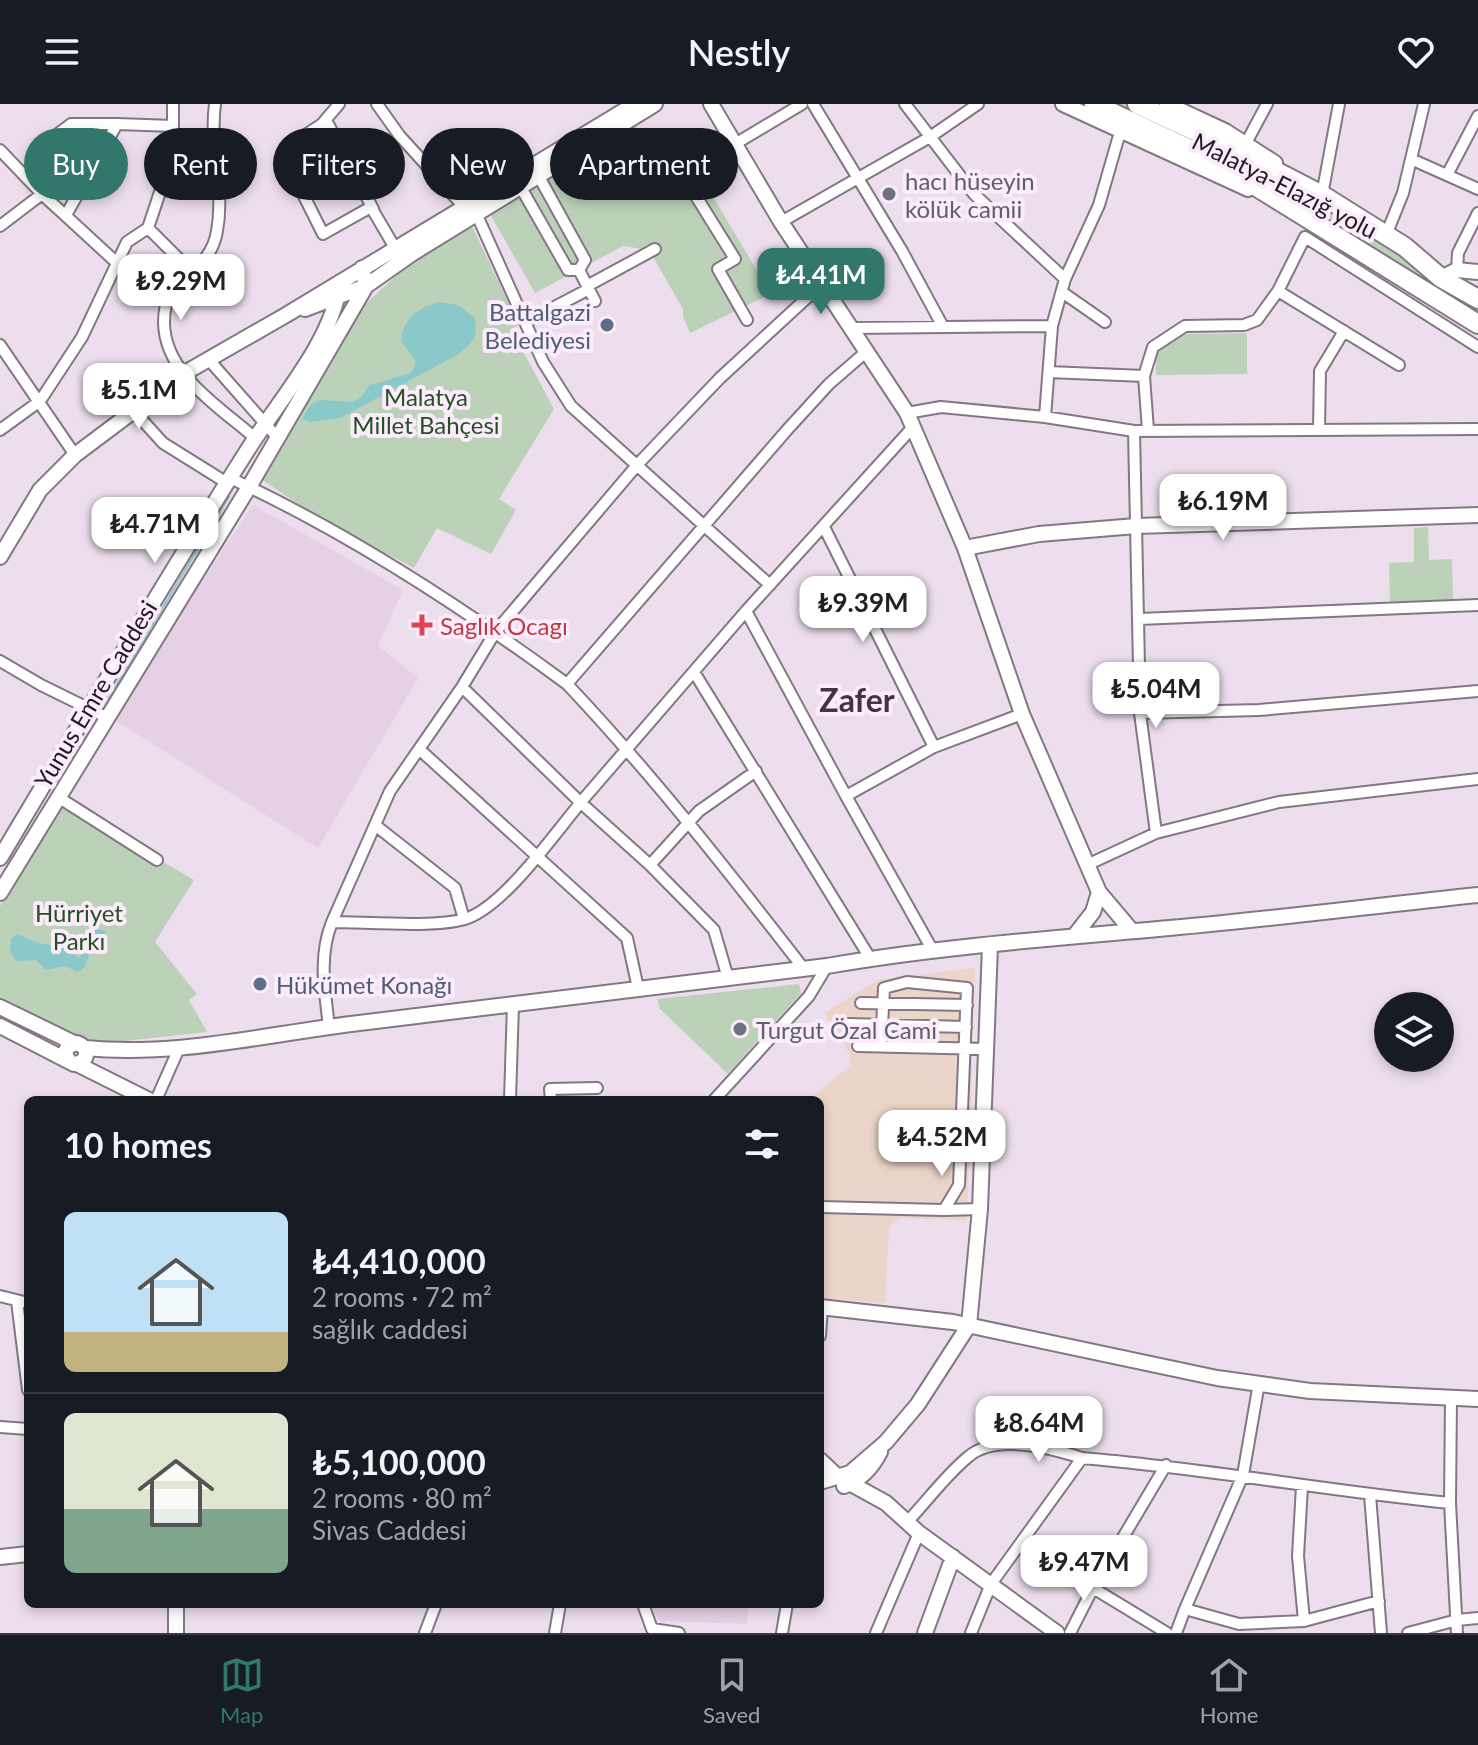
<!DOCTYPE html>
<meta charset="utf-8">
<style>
body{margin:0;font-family:Lato,sans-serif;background:#242831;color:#f1f3f6;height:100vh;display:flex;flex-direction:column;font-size:30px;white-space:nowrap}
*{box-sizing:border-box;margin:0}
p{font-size:26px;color:#9ea1a6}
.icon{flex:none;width:44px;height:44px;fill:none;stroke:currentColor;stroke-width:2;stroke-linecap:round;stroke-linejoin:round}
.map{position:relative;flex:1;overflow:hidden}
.sheet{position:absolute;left:24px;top:992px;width:800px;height:512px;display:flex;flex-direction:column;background:#171b24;border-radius:12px;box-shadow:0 4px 12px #0003}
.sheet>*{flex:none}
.hud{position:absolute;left:24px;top:24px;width:800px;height:72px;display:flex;gap:16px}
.fabs{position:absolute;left:1374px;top:888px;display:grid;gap:16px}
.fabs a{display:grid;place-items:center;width:80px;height:80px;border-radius:50%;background:#171b24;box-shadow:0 4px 12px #0003;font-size:40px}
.price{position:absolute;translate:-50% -68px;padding:0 18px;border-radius:16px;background:#fff;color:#222;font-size:26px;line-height:52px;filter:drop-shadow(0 2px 4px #0008)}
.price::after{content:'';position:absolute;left:50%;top:48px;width:24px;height:18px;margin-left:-12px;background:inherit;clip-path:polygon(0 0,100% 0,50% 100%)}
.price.selected{background:#32776b;color:#fff}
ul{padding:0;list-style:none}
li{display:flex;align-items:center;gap:24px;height:200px;padding:0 40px}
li+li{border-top:2px solid #363941}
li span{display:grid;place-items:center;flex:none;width:224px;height:160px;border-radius:12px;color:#555}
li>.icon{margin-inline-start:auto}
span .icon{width:96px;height:96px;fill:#fffc;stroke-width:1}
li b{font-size:34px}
h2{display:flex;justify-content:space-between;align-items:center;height:96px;padding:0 40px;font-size:34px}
.pill{padding:0 28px;border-radius:36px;background:#171b24;box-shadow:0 4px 12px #0003;font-size:28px;line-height:72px}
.pill.selected{background:#32776b;color:#fff}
header{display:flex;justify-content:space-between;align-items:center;height:104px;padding:0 40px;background:#171b24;font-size:36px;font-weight:600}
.menu{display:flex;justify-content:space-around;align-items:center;height:112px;border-top:2px solid #363941;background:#171b24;font-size:22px;color:#9ea1a6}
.menu a{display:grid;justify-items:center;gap:4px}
.menu .selected{color:#32776b}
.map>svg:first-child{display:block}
.built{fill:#e5d0e6}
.medical{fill:#ebd5c8}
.green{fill:#bbd2b8}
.water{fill:#8bc8ca}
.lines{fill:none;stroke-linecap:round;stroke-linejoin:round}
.stream{stroke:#8bc8ca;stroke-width:2}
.street-casing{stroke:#847684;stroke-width:14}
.secondary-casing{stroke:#847684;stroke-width:18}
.highway-casing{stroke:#847684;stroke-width:22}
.street{stroke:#fff;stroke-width:10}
.secondary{stroke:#fff;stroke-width:14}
.highway{stroke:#fff;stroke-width:18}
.worship-dot{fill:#6b7280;stroke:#fbebfb;stroke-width:3}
.service-dot{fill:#5c6f8a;stroke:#fbebfb;stroke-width:3}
.health-dot{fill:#e0444e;stroke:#fbebfb;stroke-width:3}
.labels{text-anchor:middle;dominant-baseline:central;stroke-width:8;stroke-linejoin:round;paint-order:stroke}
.worship-label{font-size:24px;fill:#5b616d;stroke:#fbebfb;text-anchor:start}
.street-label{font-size:24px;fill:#211b21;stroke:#fbebfb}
.service-label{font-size:24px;fill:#4e5e75;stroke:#fbebfb;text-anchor:end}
.park-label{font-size:24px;fill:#235120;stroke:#fbebfb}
.health-label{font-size:24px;fill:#be3a42;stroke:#fbebfb;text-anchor:start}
.district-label{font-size:32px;font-weight:bold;fill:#413542;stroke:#fbebfb}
</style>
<header><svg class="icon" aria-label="menu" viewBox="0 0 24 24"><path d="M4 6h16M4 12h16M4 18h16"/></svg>Nestly<svg class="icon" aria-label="heart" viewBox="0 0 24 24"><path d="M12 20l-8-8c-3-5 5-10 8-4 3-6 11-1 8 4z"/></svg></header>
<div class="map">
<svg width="1478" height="1529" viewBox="0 0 1478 1529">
<rect width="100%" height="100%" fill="#eddeee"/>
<path class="built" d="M253,401L403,486L378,542L418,574L318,744L110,613Z
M651,1500H749L747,1520L659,1517Z"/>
<path class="medical" d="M975,864L967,1116L900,1114L889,1123L885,1199L820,1194V996H808L851,961L849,949L824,909L878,876Z"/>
<path class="green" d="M1111,0H1126C1161,17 1198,32 1232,50C1316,97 1398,148 1478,201V210L1308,101L1225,54Z
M633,19L668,74L694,61L771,190L690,229L683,212V205L649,146L623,142L535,189L489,108Z
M472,122L519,221L511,225L554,305L499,395L516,406L491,450L437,424L414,464L325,418L261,375L359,206L412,157L441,137Z
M1247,229V270L1156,271V246L1184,230Z
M1428,423L1429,456L1452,455L1453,497L1390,499L1389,459L1414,458V424Z
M61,698L194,776L155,838L197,890L189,896L207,928L89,941L0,895V802Z
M799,880L801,889L728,970L660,905L657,895Z"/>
<path class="water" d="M439,198L458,201L475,214C478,234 473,239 457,251L340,314L310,318L302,315L311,300L320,296L353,298L360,294L370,281L411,269L416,258L401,237C403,214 418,204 439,198Z
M92,824L105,827L109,839L91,846L85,863L78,868L65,862L46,866L36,856L16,857L10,848L11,835L17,830L41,840L61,841L79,854L84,847L76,835Z"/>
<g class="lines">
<path class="stream" d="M101,607L229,393
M17,748L98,613"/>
<g class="street-casing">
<path id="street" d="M215,0C209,43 225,85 217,127C212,159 187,168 171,190C165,198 164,209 164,219C165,271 220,303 255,334
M339,0L322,20L292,40L287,58L323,130L371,103L395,144
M377,0L399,31L465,104
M813,0L902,147L942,221
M905,0L974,90L1065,175
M326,16L373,105
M1246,39L1267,0
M735,40L802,0
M0,46L42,90L117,159
M1411,55L1478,85
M92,64L61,38L58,34L59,29L71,20H117
M681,68L735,155L718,165L747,216
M538,71L585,156L579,166
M1447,71L1478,12
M520,82L568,166H579
M1322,91L1339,0
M476,109L543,258L571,302L770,481
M66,111L117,20L173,22
M781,118L930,33L978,0
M0,122L42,90
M148,124L178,154
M1386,131L1403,89L1424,0
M579,166L595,197
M1457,166L1458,149L1478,109
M587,182L655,145
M1278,187L1399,261
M1062,188L1105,218
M526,218L589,185
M851,224L1052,222L1065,175L1099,101L1118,35L1123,27
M0,241L75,351
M209,256L277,333
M1049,268L1144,272
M134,307L163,339L227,379
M907,309L941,303L1045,313L1134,327L1478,325
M1045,313L1052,222
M1319,325L1320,267L1344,227
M0,326L40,297L82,233L127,138L148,124L163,79L173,22V0
M1148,326L1144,272L1153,243L1185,222L1244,221L1257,216L1278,187L1305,133L1478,243
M1134,327L1140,609L1259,606L1478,587
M230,374C345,427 465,505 567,580
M824,423L934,643
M1139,515L1478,501
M0,557L41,581L106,613
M694,568L870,854
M462,583L580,698L650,761L714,826L728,874
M1140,609L1156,729
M419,645L627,834L638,884
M846,692L746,507L913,323
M58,693L157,756
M375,721L455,784L464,815
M1089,760L1156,729L1279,698L1478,675
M650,761L699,707L756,667
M332,818C366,818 434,824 465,815C505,803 559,723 587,691C640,629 693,569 746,507
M933,847L846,692L934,643L1022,610
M804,865C728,767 652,670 567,580L787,326L829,280L867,247
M861,899L967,901
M848,920L966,923
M329,923C325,887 318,853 332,818L390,687L462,583L496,527L638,360L720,274L823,179
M858,942L988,945
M156,996L180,942
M510,996L513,900
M551,996L550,985L597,984
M714,996L809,892L827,862
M820,1103L944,1106L959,1081L967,884L907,878L884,884L881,942
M944,1106L980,1105
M0,1192L28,1199
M17,1197L28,1286
M820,1232L822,1203
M1259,1279L1243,1371L1185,1505L1239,1520L1304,1517
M0,1323L28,1325
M1082,1354C1205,1364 1327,1387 1450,1399L1457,1529
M1302,1382L1298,1452L1304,1517L1379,1497
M1370,1391L1381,1529
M1450,1399L1451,1294
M908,1417C928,1396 946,1371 968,1353C995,1329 1051,1344 1082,1354L991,1480L971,1529
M1024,1435L1093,1484L1167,1529
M643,1500L652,1525L679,1529
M425,1529L436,1500
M555,1529L560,1500
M782,1529L787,1500
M876,1529L919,1429
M1070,1529L1093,1484L1166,1361
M1176,1529L1185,1505
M1408,1529L1457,1516L1478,1514"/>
</g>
<g class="secondary-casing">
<path id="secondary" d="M711,0L781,118L907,309L965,444L1022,610L1099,788L1132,827
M1063,0L1248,85
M1167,0L1225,27L1275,59
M1441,174L1457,166L1478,168
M305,205L366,182L413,149L655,0
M965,444L1039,430L1136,422L1478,411
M0,453L40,386L75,351L183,270L286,211L635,0
M0,754C81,618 162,481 247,347C278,297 333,237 340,178
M0,789L249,383L355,201L366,182L362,164
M1075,831L1093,808L1099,788
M0,903L74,939
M0,922L74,960C88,959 91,944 77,939L68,942L65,949L68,956
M85,944C173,953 263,931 351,920C509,900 668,881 827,862C936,843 1048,835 1158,825C1265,816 1372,802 1478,791
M77,960L149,996
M820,1203L953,1218L1217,1274L1310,1287L1478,1295
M820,1356L837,1372L886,1399L919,1429L1057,1529
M820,1378L850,1369L886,1338L918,1300L969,1221L980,1105L990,842
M844,1382C862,1374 871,1365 880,1348
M0,1453L28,1450
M176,1529V1500
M925,1529L953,1453"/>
</g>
<g class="highway-casing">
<path id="highway" d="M1094,0L1215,57L1478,220
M1137,0L1229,43L1322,91L1405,143L1441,174L1478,195"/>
</g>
<use href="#street" class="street"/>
<use href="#secondary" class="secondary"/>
<use href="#highway" class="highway"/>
</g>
<g class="worship-dot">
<circle cx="889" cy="90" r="8"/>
<circle cx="740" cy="925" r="8"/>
</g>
<g class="service-dot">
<circle cx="607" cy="221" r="8"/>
<circle cx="260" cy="880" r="8"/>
</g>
<path class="health-dot" d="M418 509h8v8h8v8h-8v8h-8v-8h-8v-8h8z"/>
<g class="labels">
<g class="worship-label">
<text x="905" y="76">hacı hüseyin<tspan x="905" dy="28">kölük camii</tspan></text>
<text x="756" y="925">Turgut Özal Cami</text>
</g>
<g class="street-label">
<text transform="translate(1285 81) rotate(27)">Malatya-Elazığ yolu</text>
<text transform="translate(95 590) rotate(-59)">Yunus Emre Caddesi</text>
</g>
<g class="service-label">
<text x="591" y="207">Battalgazi<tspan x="591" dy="28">Belediyesi</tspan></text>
<text x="276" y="880" text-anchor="start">Hükümet Konağı</text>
</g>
<g class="park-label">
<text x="426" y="292">Malatya<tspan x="426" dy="28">Millet Bahçesi</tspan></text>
<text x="79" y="808">Hürriyet<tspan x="79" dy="28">Parkı</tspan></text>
</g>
<g class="health-label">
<text x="440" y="521">Saglık Ocagı</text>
</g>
<g class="district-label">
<text x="857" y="595">Zafer</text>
</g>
</g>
</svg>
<div class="fabs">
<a><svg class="icon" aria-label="layers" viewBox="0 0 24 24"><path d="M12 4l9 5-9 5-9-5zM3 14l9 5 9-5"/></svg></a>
</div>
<b class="price selected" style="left:821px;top:212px">₺4.41M</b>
<b class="price" style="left:181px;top:218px">₺9.29M</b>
<b class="price" style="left:139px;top:327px">₺5.1M</b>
<b class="price" style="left:1223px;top:438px">₺6.19M</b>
<b class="price" style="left:155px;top:461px">₺4.71M</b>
<b class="price" style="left:863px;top:540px">₺9.39M</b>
<b class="price" style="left:1156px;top:626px">₺5.04M</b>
<b class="price" style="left:942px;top:1074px">₺4.52M</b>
<b class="price" style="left:1039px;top:1360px">₺8.64M</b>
<b class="price" style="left:1084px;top:1499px">₺9.47M</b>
<div class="hud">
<a class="pill selected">Buy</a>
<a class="pill">Rent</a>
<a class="pill">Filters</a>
<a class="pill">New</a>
<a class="pill">Apartment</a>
</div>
<section class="sheet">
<h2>10 homes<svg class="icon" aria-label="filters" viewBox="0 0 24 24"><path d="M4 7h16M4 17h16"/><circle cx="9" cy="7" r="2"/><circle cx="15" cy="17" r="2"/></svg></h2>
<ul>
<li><span style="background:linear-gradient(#bfe0f5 75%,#c2b280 0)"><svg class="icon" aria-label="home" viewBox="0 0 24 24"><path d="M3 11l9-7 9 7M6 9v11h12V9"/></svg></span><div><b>₺4,410,000</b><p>2 rooms · 72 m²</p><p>sağlık caddesi</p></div></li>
<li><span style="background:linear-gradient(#dfe7d0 60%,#7fa58c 0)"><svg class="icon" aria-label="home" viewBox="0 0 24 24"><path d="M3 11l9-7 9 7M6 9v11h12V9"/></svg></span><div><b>₺5,100,000</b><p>2 rooms · 80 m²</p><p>Sivas Caddesi</p></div></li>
</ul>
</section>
</div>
<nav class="menu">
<a class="selected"><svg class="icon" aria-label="map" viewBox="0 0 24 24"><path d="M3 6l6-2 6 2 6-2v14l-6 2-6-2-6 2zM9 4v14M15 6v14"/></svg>Map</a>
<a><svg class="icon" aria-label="saved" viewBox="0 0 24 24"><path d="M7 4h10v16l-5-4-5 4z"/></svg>Saved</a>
<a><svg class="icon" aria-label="home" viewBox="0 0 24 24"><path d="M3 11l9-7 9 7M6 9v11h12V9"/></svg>Home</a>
</nav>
